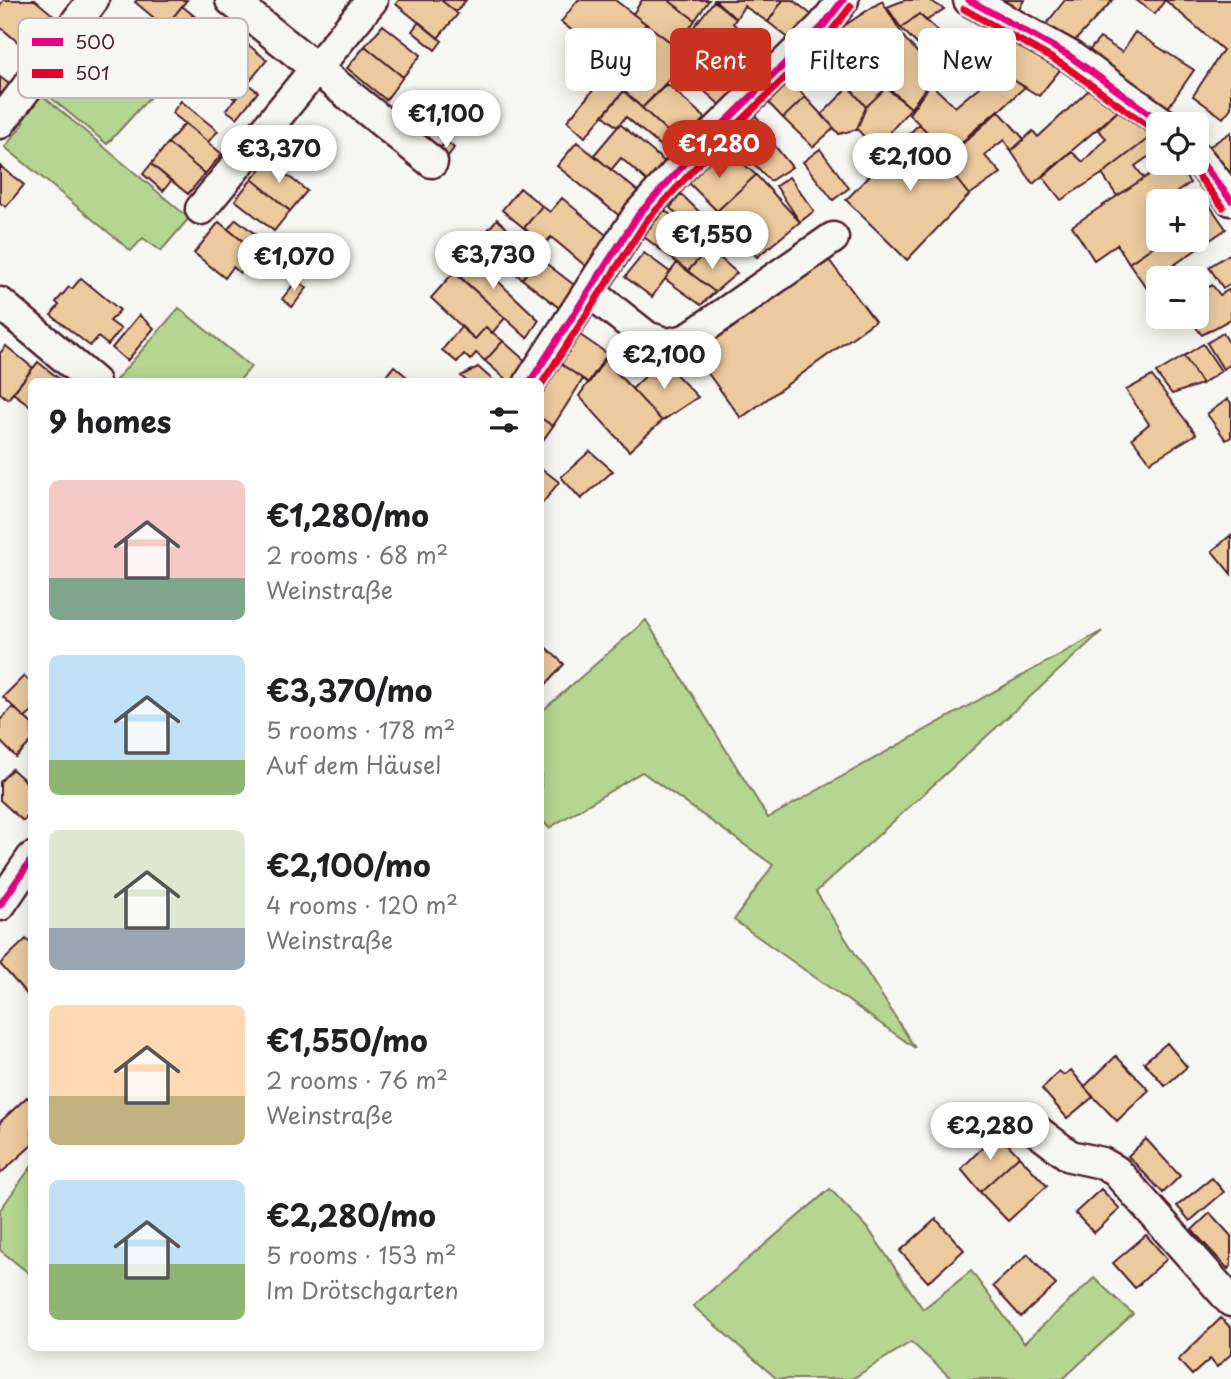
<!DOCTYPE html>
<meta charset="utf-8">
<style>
body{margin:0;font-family:"Playpen Sans",sans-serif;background:#f2f2f2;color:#202124;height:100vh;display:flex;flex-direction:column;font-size:26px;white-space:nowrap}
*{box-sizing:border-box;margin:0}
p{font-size:23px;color:#757577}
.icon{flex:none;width:38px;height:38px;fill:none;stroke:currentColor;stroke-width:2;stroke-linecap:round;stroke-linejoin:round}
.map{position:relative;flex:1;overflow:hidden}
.details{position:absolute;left:28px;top:378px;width:516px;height:973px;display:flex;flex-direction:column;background:#fff;border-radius:10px;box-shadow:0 4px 18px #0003}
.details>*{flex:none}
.hud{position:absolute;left:565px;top:28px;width:560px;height:63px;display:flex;gap:14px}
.buttons{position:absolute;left:1146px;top:112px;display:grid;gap:14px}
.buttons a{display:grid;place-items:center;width:63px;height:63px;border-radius:10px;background:#fff;box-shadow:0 4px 18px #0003;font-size:35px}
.price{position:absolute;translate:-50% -60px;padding:0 16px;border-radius:24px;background:#fff;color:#222;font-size:23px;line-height:46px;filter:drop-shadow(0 2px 4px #0008)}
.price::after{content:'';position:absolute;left:50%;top:42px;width:21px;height:16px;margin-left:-10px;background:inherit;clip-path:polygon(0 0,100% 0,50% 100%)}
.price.selected{background:#c8321e;color:#fff}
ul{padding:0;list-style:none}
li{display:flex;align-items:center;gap:21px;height:175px;padding:0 21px}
li span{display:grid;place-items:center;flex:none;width:196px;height:140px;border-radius:10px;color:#555}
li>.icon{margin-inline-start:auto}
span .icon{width:84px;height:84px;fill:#fffc;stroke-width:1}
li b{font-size:30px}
h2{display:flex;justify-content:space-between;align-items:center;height:84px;padding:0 21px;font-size:30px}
.tag{padding:0 24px;border-radius:10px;background:#fff;box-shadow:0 4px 18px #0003;font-size:24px;line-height:63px}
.tag.selected{background:#c8321e;color:#fff}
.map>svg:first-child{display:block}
.green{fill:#b5d690;stroke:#807a5e;stroke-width:2}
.building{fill:#edca9e;stroke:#4a1f2b;stroke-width:2}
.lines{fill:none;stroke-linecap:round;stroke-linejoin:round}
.minor-casing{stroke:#4a1f2b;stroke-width:35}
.minor{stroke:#f6f6f2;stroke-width:30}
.bus-1-casing{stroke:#f6f6f2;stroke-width:12}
.bus-2-casing{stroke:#f6f6f2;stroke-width:12}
.bus-1{stroke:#e5007d;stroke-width:7}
.bus-2{stroke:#e4002b;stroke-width:7}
.key{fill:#f6f6f2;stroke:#c2b6b6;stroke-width:2}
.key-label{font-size:19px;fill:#4a1f2b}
</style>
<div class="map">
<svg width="1231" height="1379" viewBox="0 0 1231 1379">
<rect width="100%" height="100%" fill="#f6f6f2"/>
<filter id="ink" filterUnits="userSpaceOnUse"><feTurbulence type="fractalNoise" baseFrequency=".0143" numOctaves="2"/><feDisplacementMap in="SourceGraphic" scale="14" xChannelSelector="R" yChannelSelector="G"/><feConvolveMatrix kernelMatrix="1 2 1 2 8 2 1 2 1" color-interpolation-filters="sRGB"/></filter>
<g filter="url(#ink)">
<path class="green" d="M86,27L160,86L107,144L39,88Z
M38,92L189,218L161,251L143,238L131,251L5,147L24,123L18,117Z
M179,308L251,367L239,381H115Z
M646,620L768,818L1102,631L816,892L915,1048L734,920L773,865L642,772L549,828L541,819V712Z
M31,1167V1275L0,1250V1210Z
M830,1189L869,1230L923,1309L971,1271L1024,1343L1094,1278L1133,1314L1063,1379H952L911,1342L852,1379H777L693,1306Z"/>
<path class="building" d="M4,0H35L53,15L25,48L0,27V5Z
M137,0H187L165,27L135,2Z
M399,0H441L458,14L438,38L396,4Z
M441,0H466L456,12Z
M578,0H615L646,24L609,71L572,42L578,35L561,22Z
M642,0H668L695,20L677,47L633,14Z
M668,0H709L695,20Z
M715,0H783L768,22L744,6L736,19Z
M783,0H793L813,16L791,40L768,22Z
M905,0H929L944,9L926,21L919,14L901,28L887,7Z
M989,0H1024L1016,15Z
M1065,0H1113L1071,45L1043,28Z
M1136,0H1165L1155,14Z
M1165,0H1231V108L1223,118L1193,96L1223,50Z
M714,1L736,19L733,23L742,33L723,58L690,32Z
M882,1L905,39L936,73L911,108L883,83L894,64L882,50L860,60L839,29Z
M182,6L193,15L180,31L169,22Z
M919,14L943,35L923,50L901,28Z
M193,15L206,25L184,52L171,42Z
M419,22L442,41L435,50L412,31Z
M646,24L691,57L642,108L606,75Z
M383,25L421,55L403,77L365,46Z
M839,29L860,60L838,74L817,47Z
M1135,32L1194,70L1167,109L1085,55L1100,38L1122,52Z
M742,33L770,58L747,81L723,58Z
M1008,40L1060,70L1039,96L989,65Z
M246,43L267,60L235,99L214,82Z
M365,46L403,77L386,100L347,68Z
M691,57L734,92L720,105L681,70Z
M860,60L886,88L866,107L838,74Z
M998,71L1025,87L950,155L909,114L931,84L955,107Z
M786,74L805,97L783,118L761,95Z
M606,75L624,91L585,137L567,121Z
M0,77L17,90L0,108Z
M248,84L258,92L237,118L226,110Z
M667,84L711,123L682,145L642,108Z
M849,87L866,107L857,129L839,134L822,114Z
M886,88L911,108L885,138L868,141L857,129L866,107Z
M1090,89L1119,110L1033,184L1011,151L1033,131L1038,137Z
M624,91L682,145L672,156L626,117L617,127L603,115Z
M805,97L834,128L813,147L783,118Z
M181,101L218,131L208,142L172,113Z
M750,110L770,132L745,154L724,133Z
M998,110L1024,139L1011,151L1004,140L984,155L1001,173L969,195L944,163L970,134Z
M1119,110L1153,135L1102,174L1061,200L1043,177L1072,152L1083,162L1106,138L1098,130Z
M185,123L222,154L205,174L168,143Z
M620,124L665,162L648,182L621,158L611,170L594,155Z
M919,124L950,155L944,163L969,195L907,260L846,200Z
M1231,132V172L1226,175L1207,148Z
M724,133L740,149L720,169L707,152Z
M766,135L792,167L770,181L745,154Z
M1153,135L1158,142V150L1135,166L1144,178L1117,196L1102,174Z
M446,141L454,148L446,159L437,152Z
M577,142L640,193L621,217L557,166Z
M168,143L205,174L188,194L151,164Z
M820,149L849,188L833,200L803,162Z
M707,152L720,169L735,156L756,175L717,211L683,177Z
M268,160L307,191L290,211L252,179Z
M1167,163H1176L1190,183L1164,201H1158V205L1148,212L1158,229V240H1163L1129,263L1117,244L1094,260L1072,226Z
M151,164L171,181L163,191L143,174Z
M0,166L24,185L6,207L0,203Z
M756,175L800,222L757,257L717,211Z
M789,177L814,211L800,222L776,186Z
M252,179L290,211L274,231L235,200Z
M520,188L542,206L524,228L502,210Z
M681,194L725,237L714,248L670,208Z
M562,198L612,240L588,268L551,237L544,245L524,228L542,206L550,212Z
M1210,206L1226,229L1164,272L1168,278H1158V304L1129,263L1163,240H1197V216Z
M664,210L684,225L679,231L686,237L670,257L643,236Z
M236,219L268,244L260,255L228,229Z
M497,219L539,258L522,279L479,241Z
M219,222L256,252L240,273L233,267L225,278L194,253Z
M691,232L709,248L688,271L670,257Z
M461,246L539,320L527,338L446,264Z
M709,248L737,273L715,292L688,271Z
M644,253L670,272L652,297L625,277Z
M1231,253V283L1223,288L1209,267Z
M826,256L875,321L741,418L693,353Z
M539,258L578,288L562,310L522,279Z
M677,263L715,292L701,305L665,279Z
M454,272L505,318L492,333L486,327L475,339L431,298Z
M81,278L120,310L110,321L121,329L108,345L98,337L90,346L51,315L59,305L56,302L69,287L72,289Z
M297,280L307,288L292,307L282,299Z
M1212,285L1220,295L1228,290L1231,294V319L1202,335L1188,317H1197V292L1198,294Z
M139,315L154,328L127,361L112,348Z
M461,327L475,339L486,327L503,341L485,361L476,353L470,360L464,354L457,362L442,350Z
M577,333L608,354L589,383L558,362Z
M1223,333L1231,346V364L1223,369L1207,343Z
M503,341L530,365L515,382H509L485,361Z
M1203,344L1221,371L1202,384L1184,356Z
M6,346L33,368L8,399L0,393V353Z
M1184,356L1202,384L1172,394L1156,373Z
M604,359L662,421L629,451L579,396Z
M662,360L698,397L662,421L632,389Z
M38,362L63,382H32V407L13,393Z
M558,362L583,379L553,426L541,418V388Z
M394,366L413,382H381Z
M478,367L495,382H467L461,376Z
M1152,376L1196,434L1150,462L1132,438L1149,424L1126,390Z
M1228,399L1231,403V437L1226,440L1207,414Z
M541,418L553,426L541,443Z
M590,451L613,471L581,499L561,477Z
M541,468L559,482L541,505Z
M1231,535V574L1212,551Z
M541,643L564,664L541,690Z
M24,676L32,683V712L25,718L3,697Z
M13,707L32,724V741L16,757L0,741V720Z
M12,769L32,787V812L23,821L0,800V782Z
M26,939L32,944V1000L0,964Z
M1167,1043L1187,1067L1165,1086L1144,1062Z
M1116,1056L1149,1090L1117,1121L1084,1087Z
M1071,1070L1093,1097L1067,1118L1042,1089L1059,1071L1064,1075Z
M27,1097L32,1102V1145L0,1174V1122Z
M997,1133L1019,1156L980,1192L961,1169Z
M1146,1139L1180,1176L1163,1193L1128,1156Z
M1019,1156L1047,1186L1008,1221L980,1192Z
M1212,1178L1224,1192L1190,1221L1177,1206Z
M1101,1189L1120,1209L1094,1233L1075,1213Z
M1210,1213L1231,1236V1266L1228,1269L1192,1230Z
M936,1219L964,1250L928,1282L900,1251Z
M1146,1235L1167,1259L1135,1288L1113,1263Z
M1028,1254L1056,1285L1021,1317L993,1286Z
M1221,1318L1231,1328V1354L1217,1367L1210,1359L1192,1375L1178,1360Z"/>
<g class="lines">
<g class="minor-casing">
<path id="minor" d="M231,0L432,162
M969,0L1068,55L1164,124
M0,123L93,0
M1197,157L1231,200
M201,209L372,0
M589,291L647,337L668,344L686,340L833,238
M0,303L94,382
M530,382L639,214L698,149L823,26L843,0
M0,905L32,858
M1020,1118L1070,1156L1102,1163L1116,1171L1231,1301"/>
</g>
<use href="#minor" class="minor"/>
<g class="bus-1-casing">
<path id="bus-1" d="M969,0L1068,55L1164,124
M1197,157L1231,200
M530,382L639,214L698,149L823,26L843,0
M0,905L32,859"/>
</g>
<g class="bus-2-casing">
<path id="bus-2" d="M964,9L1062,64L1158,133
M1189,164L1223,207
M541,385L647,220L706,156L830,33L851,6"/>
</g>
<use href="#bus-1" class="bus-1"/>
<use href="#bus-2" class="bus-2"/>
</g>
</g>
<rect x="18" y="18" width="230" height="80" rx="10" class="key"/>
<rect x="32" y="38" width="31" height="8" fill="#e5007d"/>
<rect x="32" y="69" width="31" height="9" fill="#e4002b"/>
<g class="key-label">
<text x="75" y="49">500</text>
<text x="75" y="80">501</text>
</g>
</svg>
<div class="buttons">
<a><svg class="icon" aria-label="locate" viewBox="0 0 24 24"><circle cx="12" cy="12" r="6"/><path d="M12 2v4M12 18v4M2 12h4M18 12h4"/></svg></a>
<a>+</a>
<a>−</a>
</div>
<b class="price" style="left:446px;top:150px">€1,100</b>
<b class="price selected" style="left:719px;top:180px">€1,280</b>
<b class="price" style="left:279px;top:185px">€3,370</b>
<b class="price" style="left:910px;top:193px">€2,100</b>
<b class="price" style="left:712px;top:271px">€1,550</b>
<b class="price" style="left:493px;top:291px">€3,730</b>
<b class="price" style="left:294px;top:293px">€1,070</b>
<b class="price" style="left:664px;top:391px">€2,100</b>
<b class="price" style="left:990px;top:1162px">€2,280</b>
<div class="hud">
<a class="tag">Buy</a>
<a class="tag selected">Rent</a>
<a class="tag">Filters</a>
<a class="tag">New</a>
</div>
<section class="details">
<h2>9 homes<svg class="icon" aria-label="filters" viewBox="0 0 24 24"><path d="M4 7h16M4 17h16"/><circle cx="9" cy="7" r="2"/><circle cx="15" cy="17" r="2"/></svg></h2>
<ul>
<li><span style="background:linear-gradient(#f6c9c9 70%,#7fa58c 0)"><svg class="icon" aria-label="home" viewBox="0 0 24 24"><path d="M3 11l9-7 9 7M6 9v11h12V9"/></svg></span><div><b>€1,280/mo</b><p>2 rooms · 68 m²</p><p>Weinstraße</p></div></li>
<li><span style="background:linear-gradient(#bfe0f5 75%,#8fb573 0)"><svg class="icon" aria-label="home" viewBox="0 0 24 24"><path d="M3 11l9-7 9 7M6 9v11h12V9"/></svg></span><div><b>€3,370/mo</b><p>5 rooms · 178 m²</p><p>Auf dem Häusel</p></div></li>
<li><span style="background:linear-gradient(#dfe7d0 70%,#9aa5b1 0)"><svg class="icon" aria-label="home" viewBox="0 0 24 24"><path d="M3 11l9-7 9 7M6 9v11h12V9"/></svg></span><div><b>€2,100/mo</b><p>4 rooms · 120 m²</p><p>Weinstraße</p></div></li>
<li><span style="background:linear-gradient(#ffd9b3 65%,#c2b280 0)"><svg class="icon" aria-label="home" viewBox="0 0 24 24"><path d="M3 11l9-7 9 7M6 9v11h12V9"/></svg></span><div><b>€1,550/mo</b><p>2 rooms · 76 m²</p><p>Weinstraße</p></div></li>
<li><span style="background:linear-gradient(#bfe0f5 60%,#8fb573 0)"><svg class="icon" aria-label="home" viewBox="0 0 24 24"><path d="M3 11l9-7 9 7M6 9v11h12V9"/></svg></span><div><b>€2,280/mo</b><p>5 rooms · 153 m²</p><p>Im Drötschgarten</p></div></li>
</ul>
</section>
</div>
